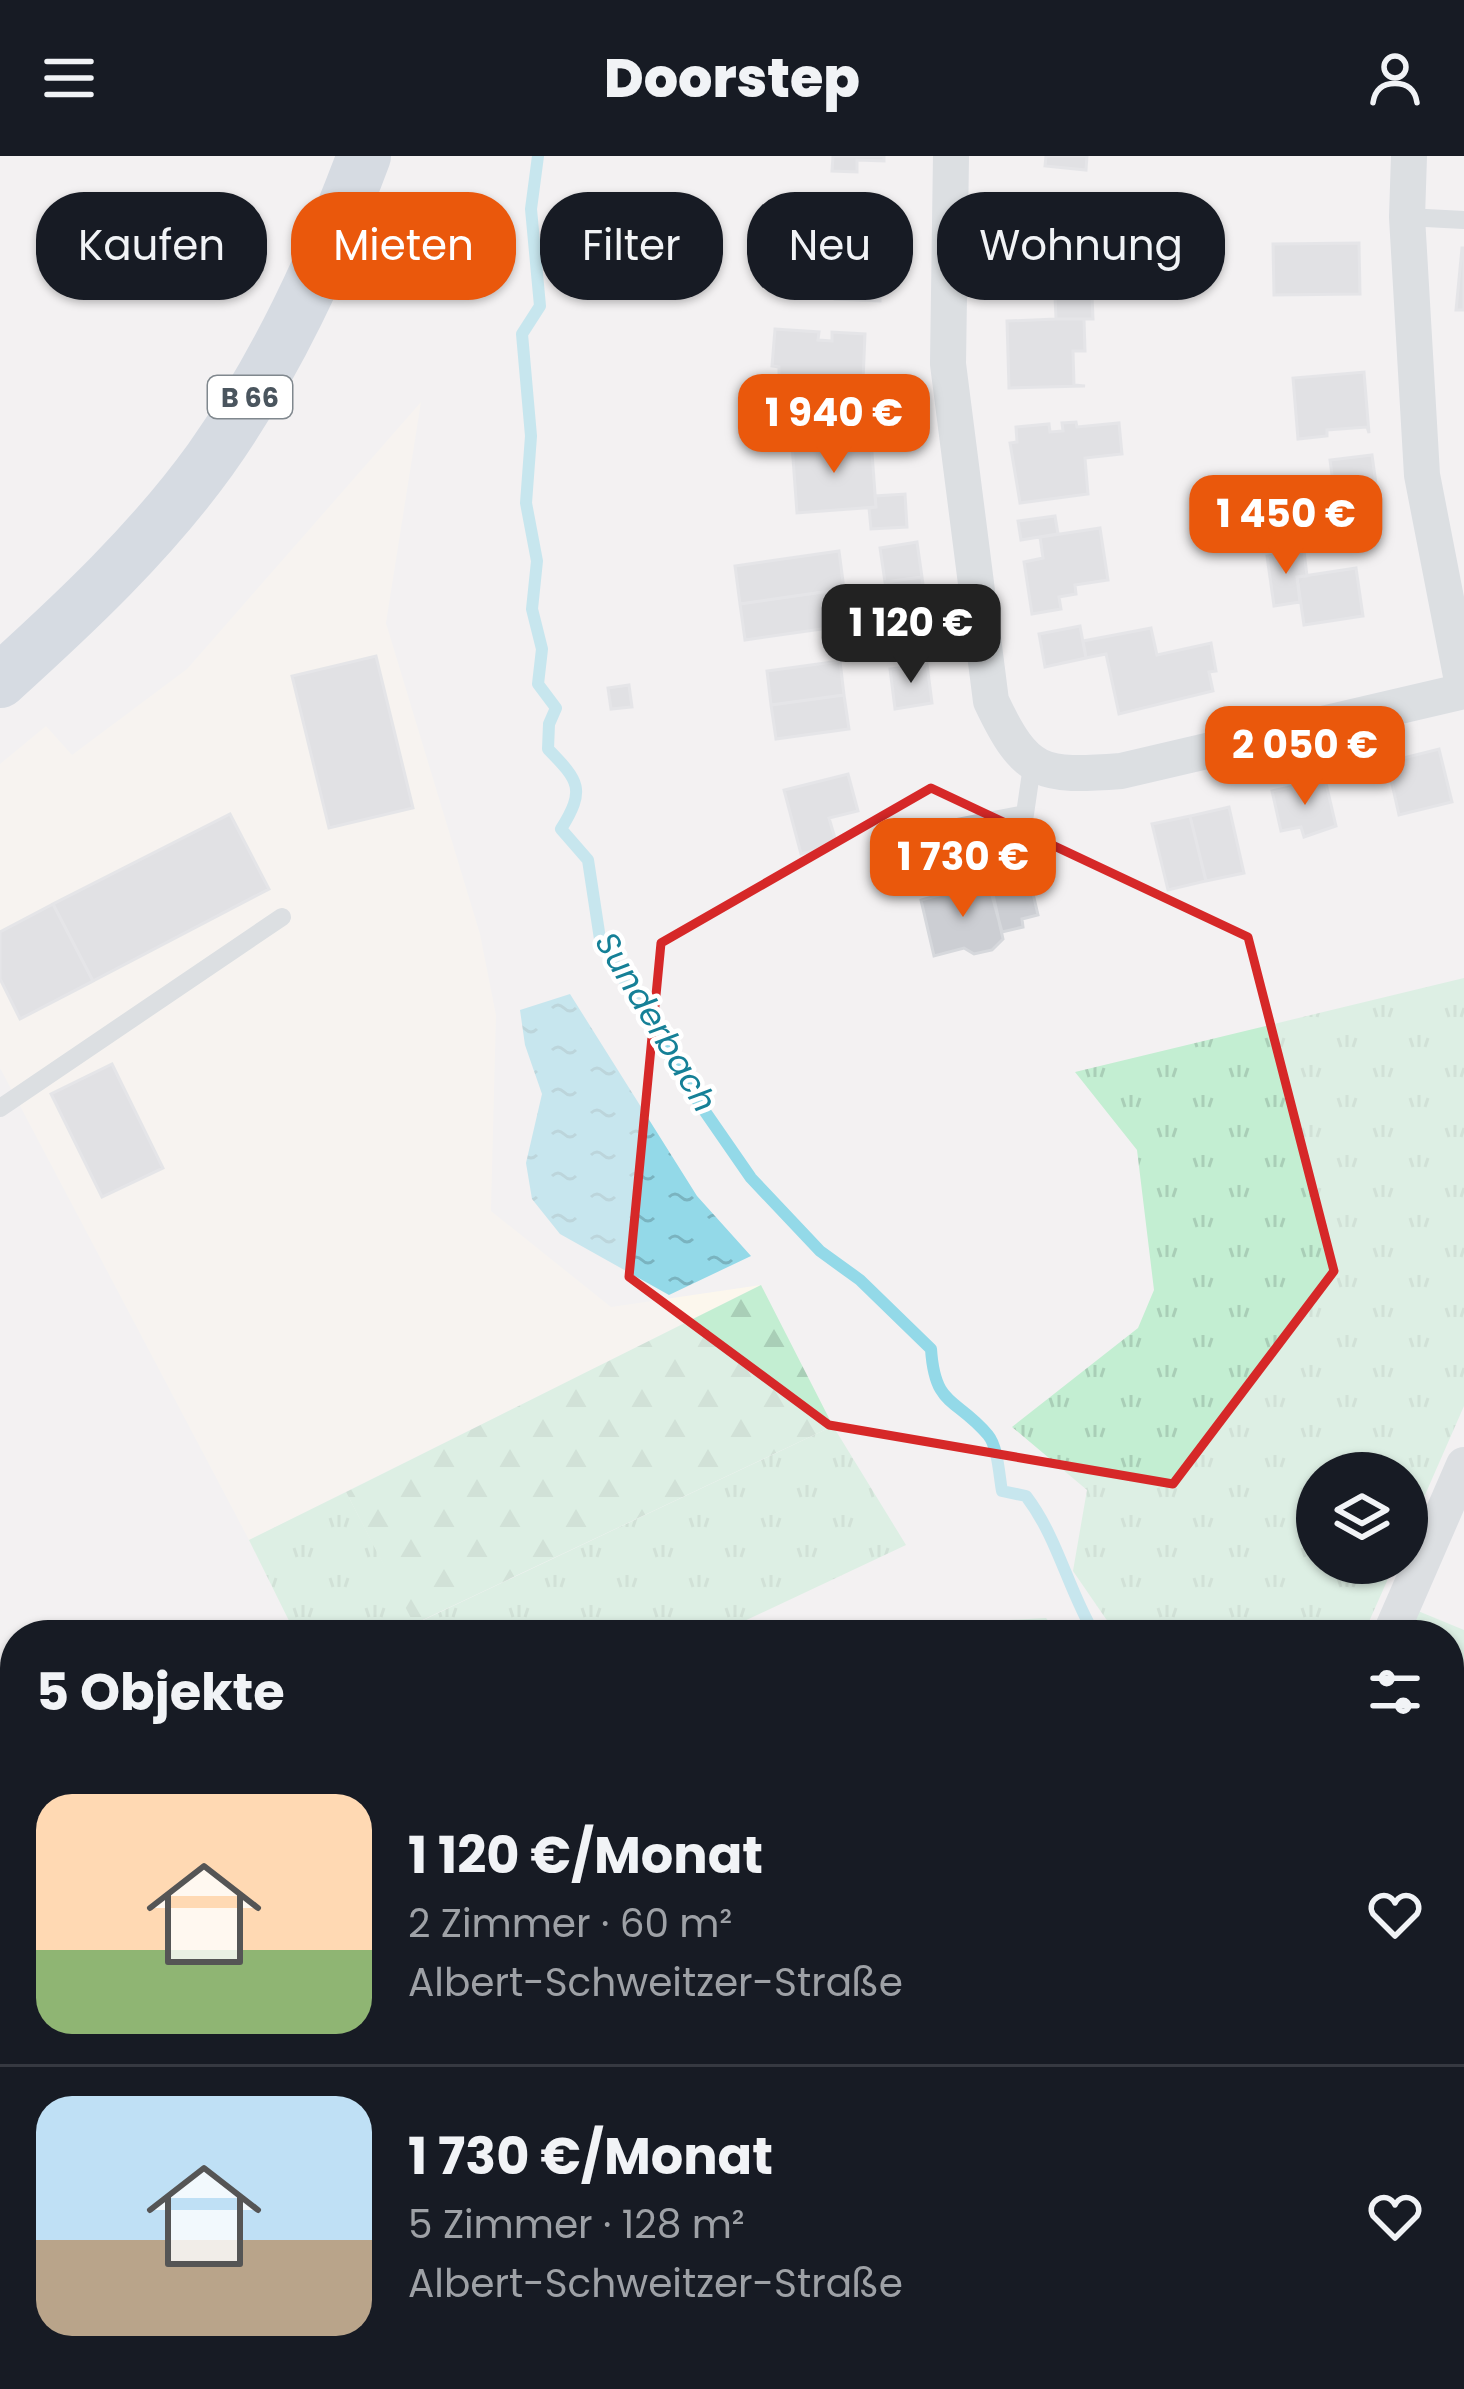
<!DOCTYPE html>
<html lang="de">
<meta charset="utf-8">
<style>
body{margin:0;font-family:Poppins,sans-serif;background:#20242c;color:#f1f3f6;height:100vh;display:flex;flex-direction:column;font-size:45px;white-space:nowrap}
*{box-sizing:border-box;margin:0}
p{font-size:39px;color:#9ea1a6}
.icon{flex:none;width:66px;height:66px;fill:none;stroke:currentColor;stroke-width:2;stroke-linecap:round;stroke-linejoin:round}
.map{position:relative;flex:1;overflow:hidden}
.side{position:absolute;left:0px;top:1464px;width:1464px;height:771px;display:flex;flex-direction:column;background:#171b24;border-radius:48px 48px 0 0;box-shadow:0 3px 9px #0004}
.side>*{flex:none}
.hud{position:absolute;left:36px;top:36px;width:1392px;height:108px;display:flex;gap:24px}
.tools{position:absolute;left:1296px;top:1296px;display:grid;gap:24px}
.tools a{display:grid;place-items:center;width:132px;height:132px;border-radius:50%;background:#171b24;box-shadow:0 3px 9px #0004;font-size:60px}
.price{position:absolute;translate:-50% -102px;padding:0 27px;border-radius:24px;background:#ea580c;color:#fff;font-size:39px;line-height:78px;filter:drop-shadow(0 3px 6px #0008)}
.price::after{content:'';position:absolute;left:50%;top:72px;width:36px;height:27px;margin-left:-18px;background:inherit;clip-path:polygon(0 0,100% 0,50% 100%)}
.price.selected{background:#222;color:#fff}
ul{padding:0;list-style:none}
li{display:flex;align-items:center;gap:36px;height:300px;padding:0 36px}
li+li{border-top:3px solid #363941}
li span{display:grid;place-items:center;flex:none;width:336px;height:240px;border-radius:36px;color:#555}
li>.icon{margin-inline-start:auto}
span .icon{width:144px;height:144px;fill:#fffc;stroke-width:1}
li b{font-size:51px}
h2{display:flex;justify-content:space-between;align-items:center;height:144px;padding:0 36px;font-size:51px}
.tag{padding:0 42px;border-radius:48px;background:#171b24;box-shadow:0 3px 9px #0004;font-size:42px;line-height:108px}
.tag.selected{background:#ea580c;color:#fff}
header{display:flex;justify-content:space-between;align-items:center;height:156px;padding:0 36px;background:#171b24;font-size:54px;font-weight:800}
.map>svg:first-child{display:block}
.commercial{fill:#fcf7ed}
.grass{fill:url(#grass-tufts)}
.forest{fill:url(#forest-firs)}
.water{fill:url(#water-ripples)}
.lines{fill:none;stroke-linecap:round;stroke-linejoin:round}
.stream{stroke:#93d9e8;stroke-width:12}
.building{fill:#ccced3;stroke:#d6d8dc;stroke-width:3}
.path{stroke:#7dcaa2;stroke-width:8;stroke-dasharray:9 6;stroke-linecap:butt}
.lane{stroke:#c0c9cf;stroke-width:18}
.street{stroke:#c0c9cf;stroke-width:36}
.primary{stroke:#b3c1ce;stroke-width:54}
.marked{fill:none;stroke:#d62828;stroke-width:9;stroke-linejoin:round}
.labels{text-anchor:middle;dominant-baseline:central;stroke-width:9;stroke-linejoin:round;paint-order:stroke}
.shield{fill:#fff;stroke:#80888e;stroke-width:3}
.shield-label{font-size:27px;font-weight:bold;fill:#4a555e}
.water-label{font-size:33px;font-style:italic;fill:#158097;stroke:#fff}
</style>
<header><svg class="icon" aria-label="menu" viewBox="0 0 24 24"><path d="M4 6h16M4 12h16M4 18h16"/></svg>Doorstep<svg class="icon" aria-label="person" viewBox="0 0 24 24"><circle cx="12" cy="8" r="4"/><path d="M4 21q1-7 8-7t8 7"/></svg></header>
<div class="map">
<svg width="1464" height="2233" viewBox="0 0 1464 2233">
<defs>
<pattern id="grass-tufts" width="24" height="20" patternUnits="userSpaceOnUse" patternTransform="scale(3)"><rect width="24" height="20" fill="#c3eed2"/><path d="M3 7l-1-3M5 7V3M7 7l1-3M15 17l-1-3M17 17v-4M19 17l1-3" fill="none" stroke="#a9ceb7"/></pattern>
<pattern id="forest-firs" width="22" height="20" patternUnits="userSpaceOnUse" patternTransform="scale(3)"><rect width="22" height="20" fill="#c3eed2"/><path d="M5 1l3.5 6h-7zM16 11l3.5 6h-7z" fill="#a9ceb7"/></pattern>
<pattern id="water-ripples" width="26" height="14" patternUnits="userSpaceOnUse" patternTransform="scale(3)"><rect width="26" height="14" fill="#93d9e8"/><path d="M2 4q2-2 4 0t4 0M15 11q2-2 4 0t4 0" fill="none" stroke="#7ab3bf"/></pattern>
</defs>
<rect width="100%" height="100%" fill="#f3f1f2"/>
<path class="commercial" d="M421,246L386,467L480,778L496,859L491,1055L611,1151L761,1129L249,1384L0,912V608L46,570L72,599L187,513Z"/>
<path class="grass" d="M1464,822V1250L1407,1380V1317H1317V1407H1395L1363,1479H1117L1073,1415L1087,1334L1012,1271L1138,1172L1154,1134L1137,994L1075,916Z
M833,1270L906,1389L723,1475L724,1479H296L249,1384L346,1336L415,1468Z
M1046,1462L1059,1479H932L939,1468Z
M445,2220H680L669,2233H453Z"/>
<path class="forest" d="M761,1129L833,1270L414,1468L346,1336Z
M1418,1455L1464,1474V1637L1449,1634V1479H1408Z"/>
<path class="water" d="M570,838L697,1040L751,1100L669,1139L560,1078L532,1043L526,1007L542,938L525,889L520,854Z"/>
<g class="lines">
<path class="stream" d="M538,0L531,53L540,150L522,178L531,280L526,347L537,405L532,453L542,493L538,528L556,552L549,568L548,593C579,625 586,633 561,673L588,704L600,783L688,931L751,1022L820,1095L860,1124L931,1193C935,1252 956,1241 988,1279C998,1291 999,1319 1002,1335L1026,1340C1058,1382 1068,1434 1095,1479
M1449,1655L1464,1660"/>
</g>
<path class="building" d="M833,0H884V5L857,4V16L832,15Z
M1046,0H1087L1086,14L1045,10Z
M1012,47H1094L1093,72H1084V114L1052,113V124L1026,123L1027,116H1002L1003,72L1012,73V63L1023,64L1022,52H1012Z
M805,54L885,59L880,145L835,143L836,117L802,115Z
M1359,87L1360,138L1274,139L1273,88Z
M1462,92H1464V154H1456Z
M1092,139L1093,163H1056L1055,140Z
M1056,163H1084L1085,195H1073L1074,229L1085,230L1009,232L1007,165Z
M775,173L819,176L818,184L832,185V176L865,178L862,249L813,247L814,226L779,225V211L772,210Z
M1364,216L1369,277L1367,271L1327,274V280L1298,283L1293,222Z
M863,225L899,226L897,267H860Z
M1076,266L1077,271L1119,267L1122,298L1085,302L1088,338L1020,347L1010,287L1017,286L1016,271L1049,268L1050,276L1063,275L1062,267Z
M871,283L876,351L797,357L792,289Z
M1372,299L1376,328L1334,334L1330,304Z
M905,338L907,371L871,373L869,352L876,351L875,340Z
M1055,360L1058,378L1021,384L1018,365Z
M1100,372L1108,424L1075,429L1076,438L1059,441L1061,453L1032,458L1024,406L1043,402L1040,381Z
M917,386L922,421L885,426L880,392Z
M839,395L844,433L740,448L735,410Z
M1304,395L1307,420L1297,421L1300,446L1274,450L1267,400Z
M1356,412L1363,460L1304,469L1297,421Z
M922,421L927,458L892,463L885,426Z
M844,433L850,469L745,484L740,448Z
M1080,470L1086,502L1045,511L1039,478Z
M1151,472L1157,499L1211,487L1216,515L1209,516L1213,535L1119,558L1106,498L1086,502L1083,485Z
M376,500L413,652L329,672L292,520Z
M840,505L844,539L771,549L767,515Z
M927,508L932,547L895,553L890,513Z
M629,529L632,551L611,553L608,532Z
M844,539L849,573L776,583L771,549Z
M1439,593L1452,646L1399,659L1387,606Z
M848,618L858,655L829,662L837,689L801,698L784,634Z
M1325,623L1336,670L1304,681L1301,671L1281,675L1272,635Z
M1229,651L1244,717L1206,725L1190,660Z
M230,658L269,733L93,825L53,748Z
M1190,660L1206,725L1168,734L1152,668Z
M1027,712L1038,759L1022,763L1023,771L1002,776L987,721Z
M990,725L1003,783L992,794L974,798L964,792L934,800L921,744Z
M53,748L93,825L20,863L0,823V776Z
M112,908L163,1012L102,1041L51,938Z"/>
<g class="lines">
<path class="path" d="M1449,1928L1464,1925"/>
<path class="lane" d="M1407,61L1464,64
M889,684L1025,658
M1020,692L1032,610
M0,952L282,761
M414,2224L421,2233
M686,2233L697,2220"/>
<path class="street" d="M951,0L948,208L991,545C1026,619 1041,621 1121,615L1464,535
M1409,0L1407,61L1422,319L1464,535
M1390,1479L1464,1309
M809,2220L823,2233
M915,2233L925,2220"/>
<path class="primary" d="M0,525C75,457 150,387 210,304C276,211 324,107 364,0"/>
</g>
<path d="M0 0H1464V2233H0ZM931,632L1248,781L1334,1115L1173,1328L829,1269L629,1121L661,787Z" fill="#f3f1f2" fill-opacity=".55" fill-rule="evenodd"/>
<path class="marked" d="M931,632L1248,781L1334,1115L1173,1328L829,1269L629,1121L661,787Z"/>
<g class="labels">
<rect class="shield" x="208" y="220" width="84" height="42" rx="9"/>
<g class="shield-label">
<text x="250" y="241">B 66</text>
</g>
<g class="water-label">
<text transform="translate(656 866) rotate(59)">Sunderbach</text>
</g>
</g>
</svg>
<div class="tools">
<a><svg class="icon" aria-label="layers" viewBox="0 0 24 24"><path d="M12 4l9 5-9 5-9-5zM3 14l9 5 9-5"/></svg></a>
</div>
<b class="price" style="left:834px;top:320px">1 940 €</b>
<b class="price" style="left:1286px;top:421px">1 450 €</b>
<b class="price selected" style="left:911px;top:530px">1 120 €</b>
<b class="price" style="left:1305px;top:652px">2 050 €</b>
<b class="price" style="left:963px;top:764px">1 730 €</b>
<div class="hud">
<a class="tag">Kaufen</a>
<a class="tag selected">Mieten</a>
<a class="tag">Filter</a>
<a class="tag">Neu</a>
<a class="tag">Wohnung</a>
</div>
<section class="side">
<h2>5 Objekte<svg class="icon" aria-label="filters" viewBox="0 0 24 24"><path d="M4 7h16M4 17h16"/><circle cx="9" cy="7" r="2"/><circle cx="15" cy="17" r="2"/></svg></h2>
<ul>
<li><span style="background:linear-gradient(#ffd9b3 65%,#8fb573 0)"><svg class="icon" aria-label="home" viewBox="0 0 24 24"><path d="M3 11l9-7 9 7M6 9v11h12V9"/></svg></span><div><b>1 120 €/Monat</b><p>2 Zimmer · 60 m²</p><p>Albert-Schweitzer-Straße</p></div><svg class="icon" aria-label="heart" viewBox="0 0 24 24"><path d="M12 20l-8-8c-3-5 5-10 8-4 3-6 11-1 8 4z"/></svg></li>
<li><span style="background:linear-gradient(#bfe0f5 60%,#b9a48a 0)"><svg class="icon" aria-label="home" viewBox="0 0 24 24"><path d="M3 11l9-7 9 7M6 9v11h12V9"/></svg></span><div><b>1 730 €/Monat</b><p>5 Zimmer · 128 m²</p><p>Albert-Schweitzer-Straße</p></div><svg class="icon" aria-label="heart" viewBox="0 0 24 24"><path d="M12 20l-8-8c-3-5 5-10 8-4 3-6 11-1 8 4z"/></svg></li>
</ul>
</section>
</div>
